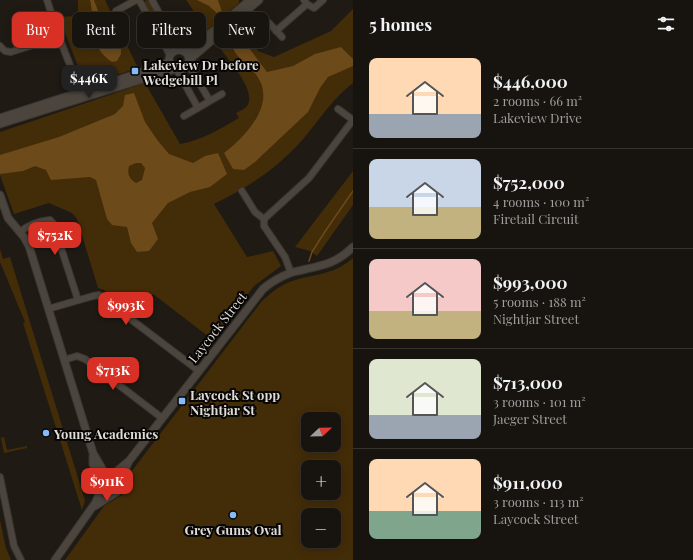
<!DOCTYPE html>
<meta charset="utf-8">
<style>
body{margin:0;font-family:"Playfair Display",serif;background:#201d18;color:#f1f3f6;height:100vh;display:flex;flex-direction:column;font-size:15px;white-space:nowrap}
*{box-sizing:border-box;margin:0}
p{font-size:13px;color:#9e9e9e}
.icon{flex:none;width:22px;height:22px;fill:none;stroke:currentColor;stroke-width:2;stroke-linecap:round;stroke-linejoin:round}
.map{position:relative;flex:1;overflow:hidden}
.panel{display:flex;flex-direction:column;background:#17140f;width:340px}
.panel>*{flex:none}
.guide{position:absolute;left:12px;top:12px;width:281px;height:36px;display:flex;gap:8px}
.needle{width:26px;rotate:68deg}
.tools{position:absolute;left:301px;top:412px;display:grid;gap:8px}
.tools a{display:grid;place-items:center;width:40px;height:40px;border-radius:8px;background:#17140f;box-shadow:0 2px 10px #0003,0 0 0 1px #36332f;font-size:20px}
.price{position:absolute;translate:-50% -34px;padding:0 9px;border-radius:8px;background:#d93025;color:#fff;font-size:13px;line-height:26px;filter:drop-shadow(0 1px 2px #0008)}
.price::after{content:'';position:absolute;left:50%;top:24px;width:12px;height:9px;margin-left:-6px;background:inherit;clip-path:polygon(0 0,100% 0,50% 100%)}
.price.current{background:#222;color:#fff}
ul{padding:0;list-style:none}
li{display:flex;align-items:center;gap:12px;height:100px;padding:0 16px}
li+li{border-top:1px solid #36332f}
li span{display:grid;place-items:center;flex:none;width:112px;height:80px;border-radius:8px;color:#555}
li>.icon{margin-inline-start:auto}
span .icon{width:48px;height:48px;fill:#fffc;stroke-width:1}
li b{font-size:17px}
h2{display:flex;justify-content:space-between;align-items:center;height:48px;padding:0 16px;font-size:17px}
.chip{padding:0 14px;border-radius:8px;background:#17140f;box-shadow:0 2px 10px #0003,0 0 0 1px #36332f;font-size:14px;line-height:36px}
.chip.current{background:#d93025;color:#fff}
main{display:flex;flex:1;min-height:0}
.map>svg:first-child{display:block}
.green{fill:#432c08;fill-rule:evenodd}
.water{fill:#6c4a1a;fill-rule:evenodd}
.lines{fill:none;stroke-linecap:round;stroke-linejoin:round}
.stream{stroke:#6c4a1a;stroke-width:1.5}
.minor-casing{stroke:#383531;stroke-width:8}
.tertiary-casing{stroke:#383531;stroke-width:9}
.minor{stroke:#4b453e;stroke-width:6}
.tertiary{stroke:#4b453e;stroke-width:7}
.poi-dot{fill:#85bbfb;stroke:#080604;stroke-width:1.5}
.labels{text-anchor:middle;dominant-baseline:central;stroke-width:4;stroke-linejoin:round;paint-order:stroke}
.poi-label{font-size:13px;font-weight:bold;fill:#dfdcd8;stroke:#080604;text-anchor:start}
.street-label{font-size:13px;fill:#dfdcd8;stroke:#080604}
</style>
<main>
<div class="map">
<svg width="353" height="560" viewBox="0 0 353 560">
<rect width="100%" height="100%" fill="#1f1a14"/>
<path class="green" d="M78,0H90L96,45L121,49L115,31L101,18L94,0H105L138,68L88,84L84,82L59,17L75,16L78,12Z
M146,0L150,1L176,48L171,51L144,4Z
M186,0H199L209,6L219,3L218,0H239V3L207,30Z
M353,9V83C333,98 320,119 304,138C277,169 250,186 214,204L247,257L273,251L281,266L254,286L213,340L153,294L136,315L104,290L98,288L77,219L72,213L49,203L14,214L0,175V132L145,83L180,144C202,140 220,129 239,118L236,113C242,110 248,108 249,101C252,85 226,57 217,44L241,23L258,51L274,57L331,31Z
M353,171V205L317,256L310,251L295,247Z
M0,249L3,259L10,257L79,481L85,501L82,510L23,323L25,322L0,262Z
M353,258V560H65L104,506L122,495L131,472L262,301C269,295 276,288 285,284C309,273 330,278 353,258ZM308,419H334V445H308ZM308,467H334V493H308ZM308,515H334V541H308Z
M4,437L7,450L27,446V448L4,453L1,438Z
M0,520L6,548L11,560H0Z"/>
<path class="water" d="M90,0H94L101,18L115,31L121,49V54L117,61L112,62C88,46 95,25 90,0Z
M197,0H218L222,12L220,16L209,6Z
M240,36L267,72L293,66L315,54L341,47L353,59V66L328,77L320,88L308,112L255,162L244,170L233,169L224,153C245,137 277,104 257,76C249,65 233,56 231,42Z
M134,93L145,122L158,141L169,154L193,163L205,156L218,153L227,174L210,187L190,192L168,203L152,223L158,239L149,251L137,252L131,243L127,227L112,225L107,219L96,180L90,177L51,180L46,170L35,166L23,171L0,174V155L59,137L115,114L123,106L125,95ZM136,163H141L145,168L142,180L136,183C129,179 127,174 129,166Z"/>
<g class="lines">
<path class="stream" d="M309,261L312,252L326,230L353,191"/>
<g class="minor-casing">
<path id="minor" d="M47,0L59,37L82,96
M139,0L170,55
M152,0L179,50
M307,4L314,8L323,0
M116,11L136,0
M269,23L282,37
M276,31L307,4L304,0
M0,46L5,51L11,52L59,37
M188,64L210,101
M177,70L198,108
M338,109L353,120
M184,116L222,94
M242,191L255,212L264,219
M20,232C28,225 40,221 50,220L53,223L78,300
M291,273L285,257L264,226V219L309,178L353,120
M48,309L93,296L99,295L199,371
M64,360L77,356L85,359L162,418
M0,477L14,546L21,560"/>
</g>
<g class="tertiary-casing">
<path id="tertiary" d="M169 60a10 10 0 1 1 20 0a10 10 0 1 1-20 0Z
M185,52L193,48L250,0
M189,60L259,0
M0,118L164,65L169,61
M0,124L175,69
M0,195L8,218L24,237L29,246L93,453L107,477
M93,456V464L101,486
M110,477L129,461L263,289C271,282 280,277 290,273C315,266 333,267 353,247
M95,506L117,492L128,463
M55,560L96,502L101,488"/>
</g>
<use href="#minor" class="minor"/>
<use href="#tertiary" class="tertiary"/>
</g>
<g class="poi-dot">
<rect x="131" y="67" width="8" height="8" rx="2"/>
<rect x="178" y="397" width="8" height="8" rx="2"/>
<circle cx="46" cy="433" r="4"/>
<circle cx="233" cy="515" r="4"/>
</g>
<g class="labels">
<g class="poi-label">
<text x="143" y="64">Lakeview Dr before<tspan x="143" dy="15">Wedgebill Pl</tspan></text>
<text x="190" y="394">Laycock St opp<tspan x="190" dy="15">Nightjar St</tspan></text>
<text x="54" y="433">Young Academics</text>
<text x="233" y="529" text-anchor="middle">Grey Gums Oval</text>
</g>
<g class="street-label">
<text transform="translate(217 327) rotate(-52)">Laycock Street</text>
</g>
</g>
</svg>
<div class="tools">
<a><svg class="needle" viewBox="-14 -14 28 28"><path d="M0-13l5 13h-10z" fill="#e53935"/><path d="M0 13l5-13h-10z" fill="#9e9e9e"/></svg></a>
<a>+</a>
<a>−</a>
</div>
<b class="price current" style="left:89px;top:99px">$446K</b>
<b class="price" style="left:55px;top:256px">$752K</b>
<b class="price" style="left:126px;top:326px">$993K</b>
<b class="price" style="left:113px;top:391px">$713K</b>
<b class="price" style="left:107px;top:502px">$911K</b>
<div class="guide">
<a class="chip current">Buy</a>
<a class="chip">Rent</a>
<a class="chip">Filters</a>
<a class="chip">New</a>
</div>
</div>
<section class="panel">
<h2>5 homes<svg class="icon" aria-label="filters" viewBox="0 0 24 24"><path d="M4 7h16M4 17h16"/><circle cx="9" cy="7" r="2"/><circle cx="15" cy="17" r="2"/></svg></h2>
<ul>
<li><span style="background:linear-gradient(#ffd9b3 70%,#9aa5b1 0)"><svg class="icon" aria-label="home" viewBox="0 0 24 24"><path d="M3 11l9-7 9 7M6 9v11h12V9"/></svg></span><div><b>$446,000</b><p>2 rooms · 66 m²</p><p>Lakeview Drive</p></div></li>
<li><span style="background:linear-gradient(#c9d6e8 60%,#c2b280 0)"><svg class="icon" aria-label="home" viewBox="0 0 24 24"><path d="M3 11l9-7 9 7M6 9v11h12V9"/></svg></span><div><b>$752,000</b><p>4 rooms · 100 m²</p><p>Firetail Circuit</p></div></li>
<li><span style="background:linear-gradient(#f6c9c9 65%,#c2b280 0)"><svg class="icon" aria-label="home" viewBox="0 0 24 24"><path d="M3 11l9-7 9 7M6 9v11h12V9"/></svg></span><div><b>$993,000</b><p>5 rooms · 188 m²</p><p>Nightjar Street</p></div></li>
<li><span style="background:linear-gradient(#dfe7d0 70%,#9aa5b1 0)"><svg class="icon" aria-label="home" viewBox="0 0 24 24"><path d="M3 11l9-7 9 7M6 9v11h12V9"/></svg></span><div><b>$713,000</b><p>3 rooms · 101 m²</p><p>Jaeger Street</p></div></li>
<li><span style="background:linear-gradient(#ffd9b3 65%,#7fa58c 0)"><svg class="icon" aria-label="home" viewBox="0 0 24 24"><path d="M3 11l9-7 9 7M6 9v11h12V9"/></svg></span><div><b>$911,000</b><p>3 rooms · 113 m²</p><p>Laycock Street</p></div></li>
</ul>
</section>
</main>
